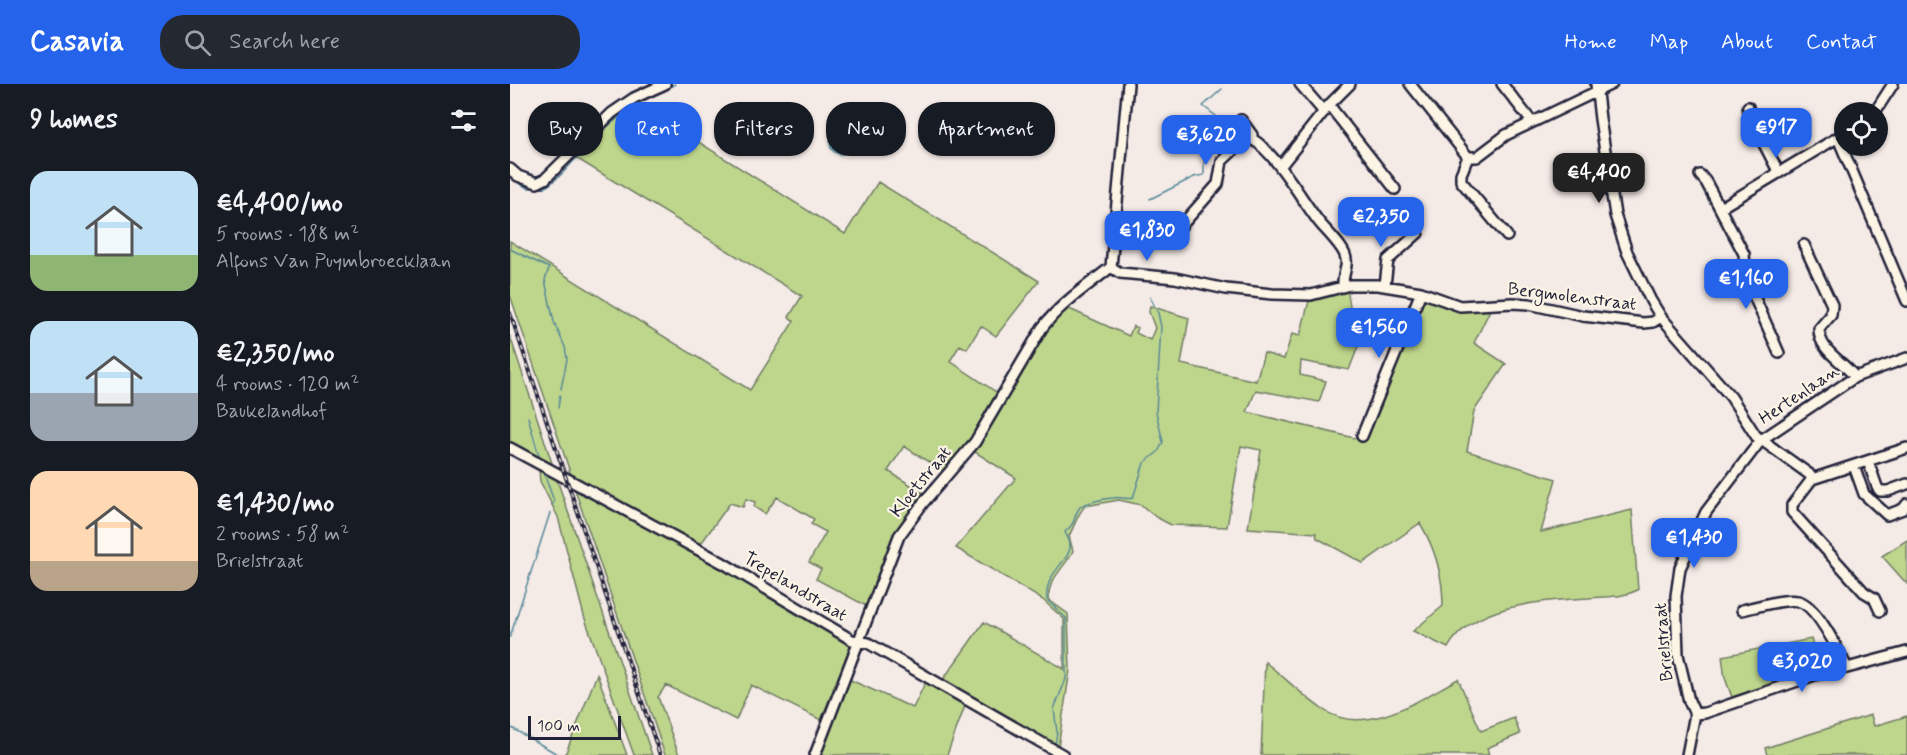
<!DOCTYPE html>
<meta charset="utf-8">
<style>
body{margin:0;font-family:Mynerve,sans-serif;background:#242831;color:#f1f3f6;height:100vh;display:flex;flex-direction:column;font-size:22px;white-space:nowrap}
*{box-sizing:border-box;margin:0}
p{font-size:20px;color:#9ea1a6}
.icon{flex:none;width:33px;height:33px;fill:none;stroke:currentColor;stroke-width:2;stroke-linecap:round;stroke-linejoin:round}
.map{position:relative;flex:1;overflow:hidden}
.panel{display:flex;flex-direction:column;background:#171b24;width:510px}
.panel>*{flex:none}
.banner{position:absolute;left:18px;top:18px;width:570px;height:54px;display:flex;gap:12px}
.tools{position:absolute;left:1324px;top:18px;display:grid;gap:12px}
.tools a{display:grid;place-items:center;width:54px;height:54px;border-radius:50%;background:#171b24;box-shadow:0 2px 4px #0004;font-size:30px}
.scale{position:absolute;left:18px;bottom:15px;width:93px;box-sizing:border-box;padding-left:6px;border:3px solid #22223b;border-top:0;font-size:16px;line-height:21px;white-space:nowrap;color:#22223b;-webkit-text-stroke:4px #fcf5e5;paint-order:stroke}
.price{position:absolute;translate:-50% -51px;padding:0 14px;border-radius:12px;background:#2563eb;color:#fff;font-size:20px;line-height:39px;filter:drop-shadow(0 2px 3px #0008)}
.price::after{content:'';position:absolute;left:50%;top:36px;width:18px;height:14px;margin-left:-9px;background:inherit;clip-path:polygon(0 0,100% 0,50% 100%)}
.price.active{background:#222;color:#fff}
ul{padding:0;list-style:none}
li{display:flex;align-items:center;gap:18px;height:150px;padding:0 30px}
li span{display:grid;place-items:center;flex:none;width:168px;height:120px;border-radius:18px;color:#555}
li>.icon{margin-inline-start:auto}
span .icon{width:72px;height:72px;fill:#fffc;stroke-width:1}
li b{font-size:26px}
h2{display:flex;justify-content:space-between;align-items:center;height:72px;padding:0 30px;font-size:26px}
.chip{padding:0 21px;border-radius:24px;background:#171b24;box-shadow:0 2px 4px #0004;font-size:21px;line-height:54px}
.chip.active{background:#2563eb;color:#fff}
header{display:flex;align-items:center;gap:36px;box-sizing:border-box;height:84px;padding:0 30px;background:#2563eb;color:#fff}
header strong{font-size:28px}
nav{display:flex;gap:33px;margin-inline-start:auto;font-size:21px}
.search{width:420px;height:54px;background:#242831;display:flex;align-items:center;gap:15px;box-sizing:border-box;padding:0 21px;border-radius:24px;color:#9ea1a6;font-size:22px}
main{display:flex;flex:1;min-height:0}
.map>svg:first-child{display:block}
.green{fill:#bed68c;stroke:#707c64;stroke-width:1.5}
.water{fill:#7cccd7;stroke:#588899;stroke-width:1.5}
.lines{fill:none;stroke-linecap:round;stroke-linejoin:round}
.stream{stroke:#588899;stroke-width:1.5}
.minor-casing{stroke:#22223b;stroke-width:14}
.minor{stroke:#fcf5e5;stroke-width:9}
.rail-casing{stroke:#22223b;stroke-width:4}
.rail{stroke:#fcf5e5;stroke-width:1.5;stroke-dasharray:4.5;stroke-linecap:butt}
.labels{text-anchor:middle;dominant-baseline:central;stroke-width:4.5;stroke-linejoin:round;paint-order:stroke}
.street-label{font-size:18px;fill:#22223b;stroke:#fcf5e5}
</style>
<header>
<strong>Casavia</strong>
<div class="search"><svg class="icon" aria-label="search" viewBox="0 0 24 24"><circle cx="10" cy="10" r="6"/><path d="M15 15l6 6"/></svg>Search here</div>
<nav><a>Home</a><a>Map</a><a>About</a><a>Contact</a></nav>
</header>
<main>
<section class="panel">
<h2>9 homes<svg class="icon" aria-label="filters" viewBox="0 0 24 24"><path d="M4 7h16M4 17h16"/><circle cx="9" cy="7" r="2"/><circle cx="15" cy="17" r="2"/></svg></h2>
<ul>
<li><span style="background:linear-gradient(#bfe0f5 70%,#8fb573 0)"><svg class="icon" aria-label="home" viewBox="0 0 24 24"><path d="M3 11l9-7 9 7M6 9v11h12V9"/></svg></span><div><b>€4,400/mo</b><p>5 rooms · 188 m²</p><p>Alfons Van Puymbroecklaan</p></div></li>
<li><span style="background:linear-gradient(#bfe0f5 60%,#9aa5b1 0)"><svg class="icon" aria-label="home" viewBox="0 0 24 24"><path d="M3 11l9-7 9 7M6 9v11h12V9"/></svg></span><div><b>€2,350/mo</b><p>4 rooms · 120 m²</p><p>Baukelandhof</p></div></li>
<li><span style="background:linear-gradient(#ffd9b3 75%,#b9a48a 0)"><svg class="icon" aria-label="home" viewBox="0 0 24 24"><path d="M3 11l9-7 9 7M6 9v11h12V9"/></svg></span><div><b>€1,430/mo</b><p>2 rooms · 58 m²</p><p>Brielstraat</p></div></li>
</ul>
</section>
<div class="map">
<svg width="1397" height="671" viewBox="0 0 1397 671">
<rect width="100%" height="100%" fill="#f4eae6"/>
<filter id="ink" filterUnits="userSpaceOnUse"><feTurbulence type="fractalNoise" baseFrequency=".0167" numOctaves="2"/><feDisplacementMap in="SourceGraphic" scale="12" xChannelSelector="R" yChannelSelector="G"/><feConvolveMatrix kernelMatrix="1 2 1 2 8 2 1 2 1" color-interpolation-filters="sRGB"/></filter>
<g filter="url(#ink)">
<path class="green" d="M128,20L335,150L368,98L529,197L486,252L471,242L457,265L450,261L440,277L489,310L457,361L434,388L394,362L378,387L415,410C385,446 373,479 358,523L306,495L311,485L299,478L316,448L301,440L304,435L267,413L255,430L244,423L245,418L236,415L233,423L220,419L190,461L61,391L0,211V157L240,306L284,237L279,233L292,212L66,74C85,50 103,36 128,20Z
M837,203L841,229L856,242L839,286L791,277L790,291L816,297L809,318L746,306L737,328L853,356L911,211L981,224L964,259L996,280L964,327L957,367L1046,395L1031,448L1122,426L1128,506C1111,514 1098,512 1079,514C1033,517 962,520 938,564L903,547L933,522C933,493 925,464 910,439L853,479L807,454L806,449L738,444L751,366L731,362L717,443L661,441L646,433L631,421L609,416L575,422C568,429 564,443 559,452L563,467C556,482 536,497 539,516L558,530L560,586L548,663L432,597L474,538L554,585V535L533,516L446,464L506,394L462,366L537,243L555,223L619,252L623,242L628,244L626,249L640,256L645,244L639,228L640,222L679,234L671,280L746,297L754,269L774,275L782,250L790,252L800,213Z
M0,252L43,382L0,361Z
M33,383L45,390L142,671H124L74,532L48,433L30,397L29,387Z
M62,397L342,559L311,636L241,601L226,636L156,601L148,613L169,671H155Z
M1397,456V500L1372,472Z
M1301,555L1312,585L1222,613L1215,594L1212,572Z
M755,578C774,593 792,611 812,625C855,655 910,615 948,595L971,647L1004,634L1010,650L977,664L979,671H751Z
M87,590L117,671H55Z
M336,594L403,624L417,595L456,619L437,671H308Z
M1361,631L1364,642L1397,632V671H1257L1255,664Z"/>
<path class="water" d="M320 59a11 11 0 1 1 22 0a11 11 0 1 1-22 0Z"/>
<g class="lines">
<path class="stream" d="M157,4L165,0
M0,94L18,104H34C54,92 67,71 84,55C105,34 127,19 153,6
M640,115L684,93L694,91V66L687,58L700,46L706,32L693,22L712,5
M0,165L39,184L35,196L44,238L55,263L57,275L51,305
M48,324L50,311
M18,333L29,372
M33,387L44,417L43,420
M0,553L40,429
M0,643L49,671
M545,661L547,648L544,625L556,595V534L537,516C533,490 561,476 560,462C560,458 557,452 555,448C568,437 563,431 570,423C573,419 597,414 603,414C611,412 615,416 623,414L634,379L648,368L653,358L646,328L651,243L648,229L640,213"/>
<g class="minor-casing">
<path id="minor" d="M790,0L814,28
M900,0L958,73
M992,0L1022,38
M1086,0L1090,35L1105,131L1117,168L1141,217L1151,233L1221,313L1246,352L1299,390L1302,395
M819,21L885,105
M1238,23L1239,31L1269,89
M1365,28L1383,0
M731,36L742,51V55C765,68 792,116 809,138C816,147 835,164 836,175C838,182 832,192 833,202
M1328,54L1397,217
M770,83L819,21L840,0
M0,85L8,92L27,99L35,95L102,29L124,14L155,0
M1190,91L1196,98L1234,170L1236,194L1269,269
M1210,124L1335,49
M671,142L708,100L712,77L734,56L742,55
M997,152L951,97V90L958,73H967L996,51L1102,0
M1294,161L1322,221L1321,231L1309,245C1309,267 1333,277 1345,293
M601,183L610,189L665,194L716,205L762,210L801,211L840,201H868L911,208L950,222L1003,219L1019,220L1073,232L1134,239L1143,238L1151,233
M601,183L618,0
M875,201L878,176L908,149
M852,352L911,208
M0,364L213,479L342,556L358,559L553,671
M1358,377L1367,403L1370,407H1378L1397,400
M1344,382L1354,410L1377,431L1393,425L1397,420
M1302,395L1282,421V428L1354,508L1364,514L1370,527
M1302,395L1397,364
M1232,526C1247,523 1274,514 1288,517C1307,521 1329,568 1337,584
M1185,630L1179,617L1168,571L1166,512L1170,484L1196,428L1251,356L1345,293L1397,274
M1185,630L1195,629L1305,591L1337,584L1397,568
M305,671L389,452L413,419L465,358L532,244C551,219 576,203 601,183
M1177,671L1185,630"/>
</g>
<use href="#minor" class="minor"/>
<g class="rail-casing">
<path id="rail" d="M0,229L150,671"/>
</g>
<use href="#rail" class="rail"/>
</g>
</g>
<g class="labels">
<g class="street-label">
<text transform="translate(1062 213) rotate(7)">Bergmolenstraat</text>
<text transform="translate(1289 311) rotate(-34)">Hertenlaan</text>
<text transform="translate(411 398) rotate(-51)">Kloetstraat</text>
<text transform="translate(285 503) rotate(31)">Trepelandstraat</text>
<text transform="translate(1154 558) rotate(-95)">Brielstraat</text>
</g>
</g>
</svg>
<div class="tools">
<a><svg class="icon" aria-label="locate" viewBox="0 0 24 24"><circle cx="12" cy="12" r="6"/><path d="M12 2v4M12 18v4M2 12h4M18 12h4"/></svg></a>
</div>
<div class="scale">100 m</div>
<b class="price" style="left:1266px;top:75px">€917</b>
<b class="price" style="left:696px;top:82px">€3,620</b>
<b class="price active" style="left:1089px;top:120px">€4,400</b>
<b class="price" style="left:871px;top:164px">€2,350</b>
<b class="price" style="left:637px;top:178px">€1,830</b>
<b class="price" style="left:1236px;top:226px">€1,160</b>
<b class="price" style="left:869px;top:275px">€1,560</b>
<b class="price" style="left:1184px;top:485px">€1,430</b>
<b class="price" style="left:1292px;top:609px">€3,020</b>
<div class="banner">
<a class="chip">Buy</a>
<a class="chip active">Rent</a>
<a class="chip">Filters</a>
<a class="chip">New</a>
<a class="chip">Apartment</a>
</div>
</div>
</main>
